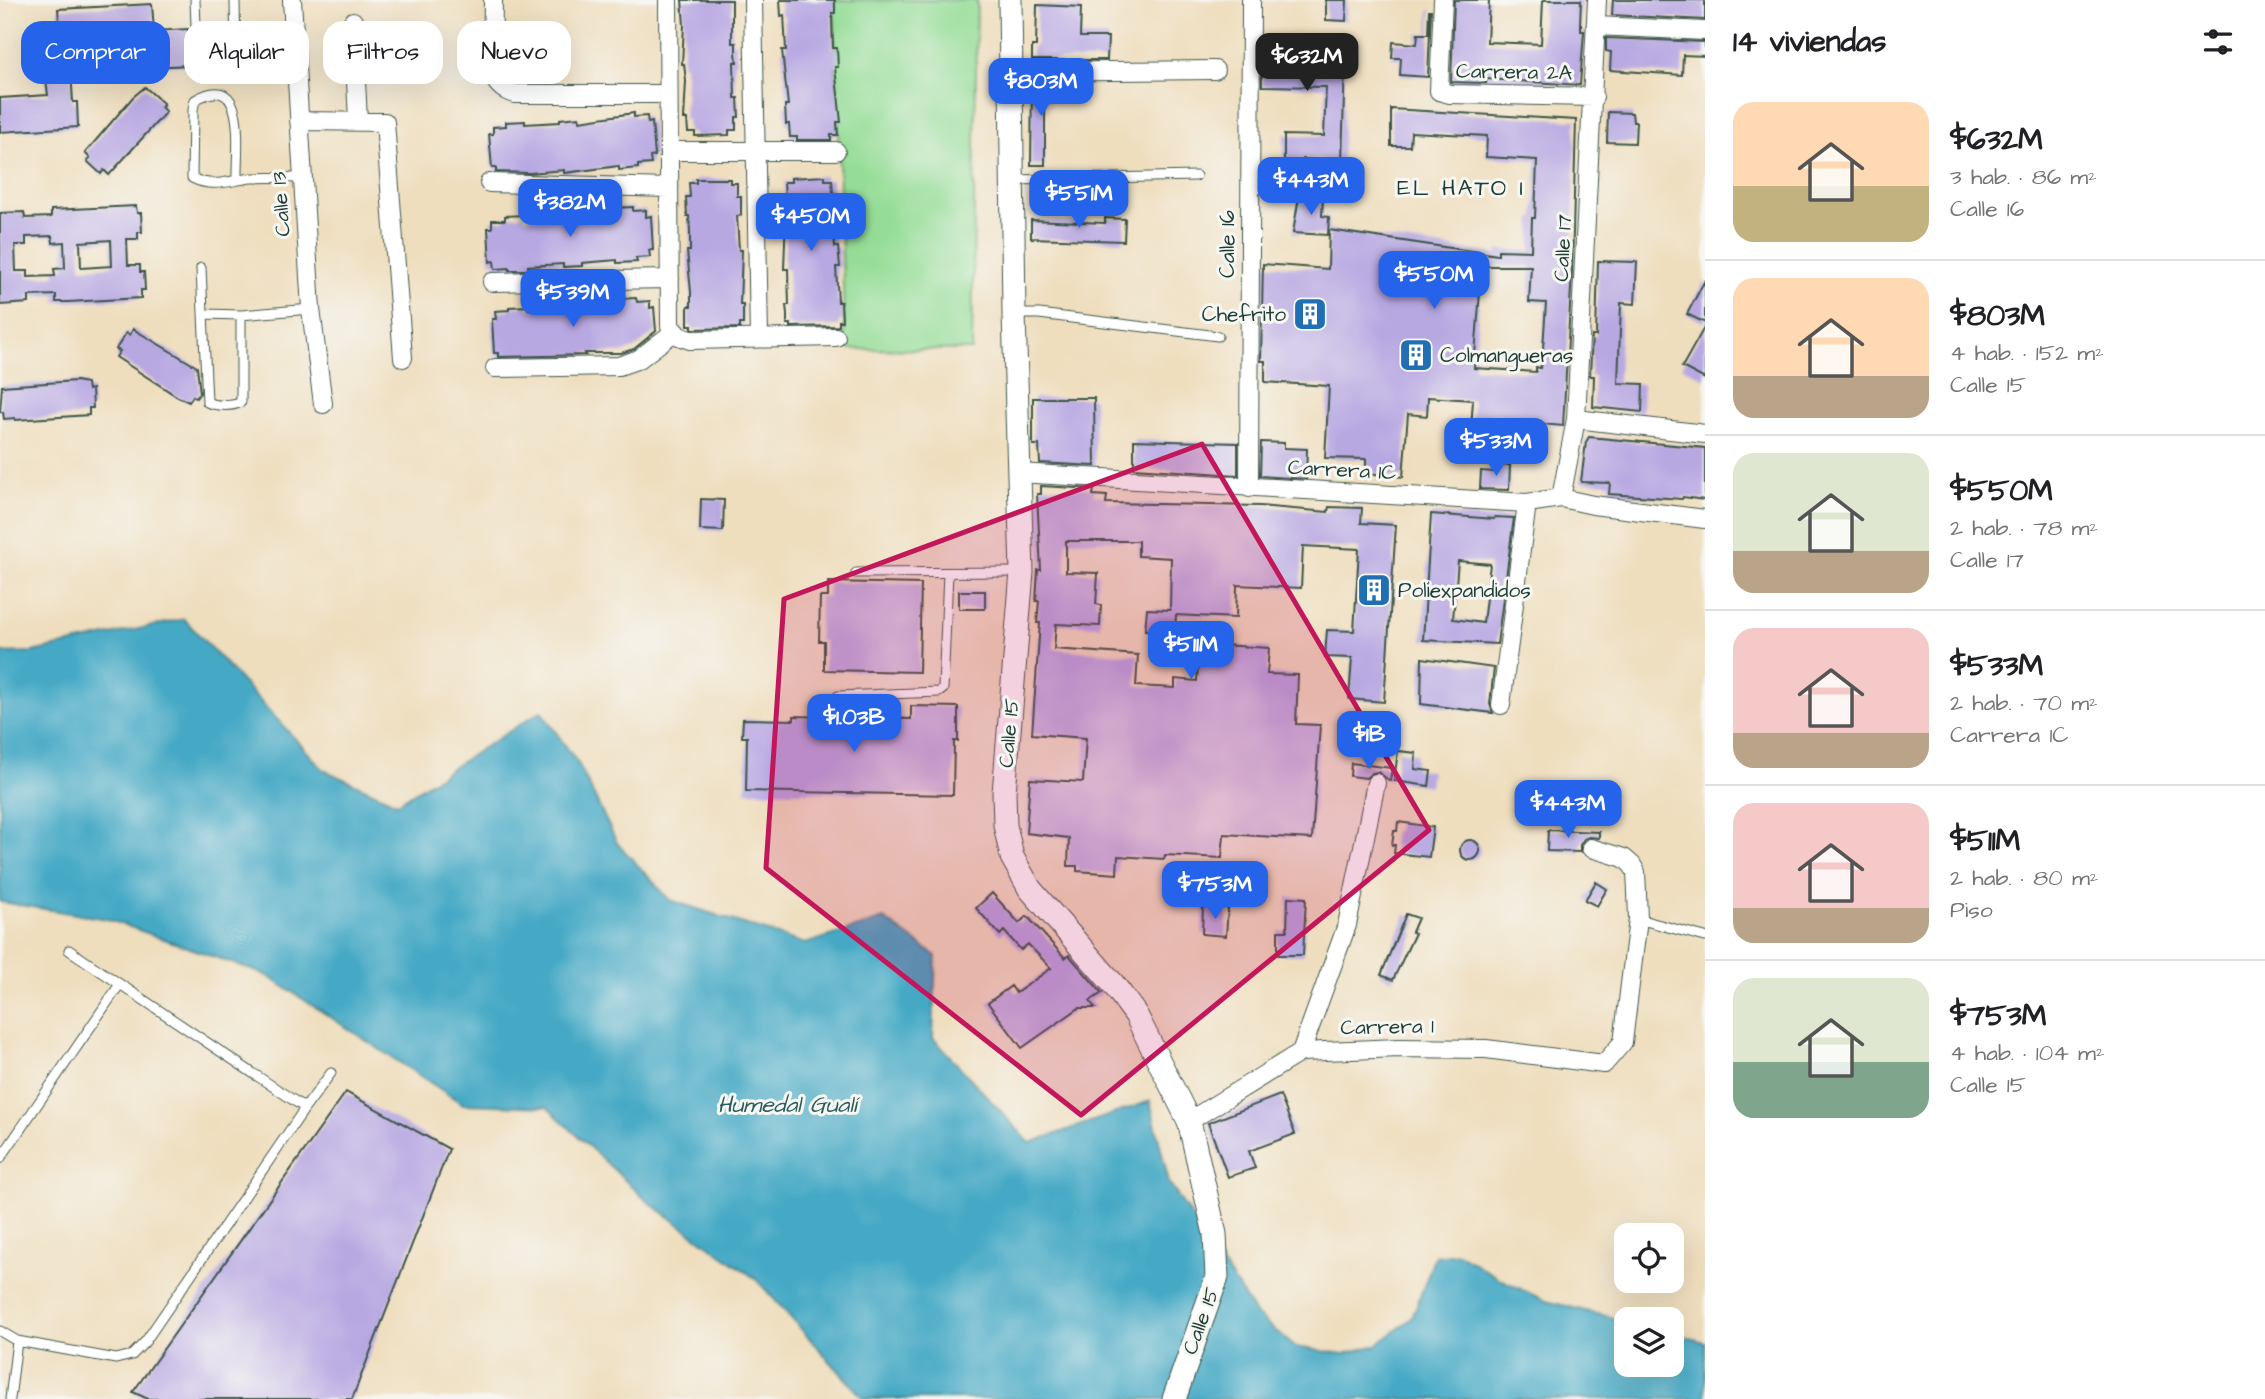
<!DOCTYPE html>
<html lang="es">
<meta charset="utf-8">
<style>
body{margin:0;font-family:"Architects Daughter",sans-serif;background:#f6f6f6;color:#202124;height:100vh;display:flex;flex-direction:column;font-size:26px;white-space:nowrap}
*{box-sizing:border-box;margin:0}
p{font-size:23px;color:#757577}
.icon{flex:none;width:38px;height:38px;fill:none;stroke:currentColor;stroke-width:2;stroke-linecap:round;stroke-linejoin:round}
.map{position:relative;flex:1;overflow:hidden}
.panel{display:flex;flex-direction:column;background:#fff;width:560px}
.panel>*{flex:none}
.hud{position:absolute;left:21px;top:21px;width:665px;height:63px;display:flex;gap:14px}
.fabs{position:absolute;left:1614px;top:1223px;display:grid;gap:14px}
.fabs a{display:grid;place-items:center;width:70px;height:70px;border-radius:14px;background:#fff;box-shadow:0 7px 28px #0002;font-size:35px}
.price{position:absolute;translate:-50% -60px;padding:0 16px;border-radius:14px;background:#2563eb;color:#fff;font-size:23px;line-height:46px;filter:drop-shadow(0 2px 4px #0008)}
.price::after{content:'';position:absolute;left:50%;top:42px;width:21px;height:16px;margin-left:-10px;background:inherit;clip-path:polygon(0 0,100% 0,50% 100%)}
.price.active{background:#222;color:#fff}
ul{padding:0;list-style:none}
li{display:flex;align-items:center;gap:21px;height:175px;padding:0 28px}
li+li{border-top:2px solid #e0e0e0}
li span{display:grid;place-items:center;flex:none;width:196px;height:140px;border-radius:21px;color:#555}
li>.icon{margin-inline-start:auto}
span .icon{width:84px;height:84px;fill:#fffc;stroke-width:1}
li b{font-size:30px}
h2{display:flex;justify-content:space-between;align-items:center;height:84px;padding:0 28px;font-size:30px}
.chip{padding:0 24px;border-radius:21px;background:#fff;box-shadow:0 7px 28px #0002;font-size:24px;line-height:63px}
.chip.active{background:#2563eb;color:#fff}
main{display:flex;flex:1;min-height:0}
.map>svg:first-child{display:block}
.green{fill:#95dd97;stroke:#5a8d66;stroke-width:2}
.water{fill:#45a9c5;stroke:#32737c;stroke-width:2}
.building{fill:#b8a8e2;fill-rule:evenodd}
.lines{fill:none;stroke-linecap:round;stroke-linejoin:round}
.service-casing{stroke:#3e5549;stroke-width:11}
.minor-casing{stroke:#3e5549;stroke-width:20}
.tertiary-casing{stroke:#3e5549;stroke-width:25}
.service{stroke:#fff;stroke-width:9}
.minor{stroke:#fff;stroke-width:18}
.tertiary{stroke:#fff;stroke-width:23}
.marked{fill:#c2185b;fill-opacity:0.2;stroke:#c2185b;stroke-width:5;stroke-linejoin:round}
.labels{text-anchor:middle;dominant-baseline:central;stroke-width:6;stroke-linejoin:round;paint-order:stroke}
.street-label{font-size:21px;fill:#1f3d34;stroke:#f6f6f2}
.poi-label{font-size:21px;fill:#1f3d34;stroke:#f6f6f2;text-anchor:start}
.neighbourhood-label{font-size:23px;letter-spacing:2px;fill:#1f3d34;stroke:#f6f6f2}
.water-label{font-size:23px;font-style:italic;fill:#2a5d60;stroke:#f6f6f2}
</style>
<main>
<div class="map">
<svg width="1705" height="1399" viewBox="0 0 1705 1399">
<rect width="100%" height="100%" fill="#f6f6f2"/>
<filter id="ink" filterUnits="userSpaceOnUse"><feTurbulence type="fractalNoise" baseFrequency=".0143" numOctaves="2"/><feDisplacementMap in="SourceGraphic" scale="14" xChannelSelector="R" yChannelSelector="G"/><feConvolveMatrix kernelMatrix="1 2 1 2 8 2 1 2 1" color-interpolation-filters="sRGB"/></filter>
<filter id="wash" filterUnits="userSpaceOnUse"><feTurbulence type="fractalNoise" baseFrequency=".00686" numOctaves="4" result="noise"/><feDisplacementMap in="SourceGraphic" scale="28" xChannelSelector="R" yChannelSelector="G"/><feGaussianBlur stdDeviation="1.57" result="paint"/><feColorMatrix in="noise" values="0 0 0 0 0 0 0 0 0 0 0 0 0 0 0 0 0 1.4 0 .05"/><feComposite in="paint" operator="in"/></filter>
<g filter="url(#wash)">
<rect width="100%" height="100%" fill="#efdebe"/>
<path class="green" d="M834,0H977L972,350L845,349Z"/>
<path class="water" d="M184,619L324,770L397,803L541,711L579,765L617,843L670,900L805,944L884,919L936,956L933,1038L1030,1143L1150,1101L1169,1183L1256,1315L1295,1347L1344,1354L1377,1345L1412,1318L1435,1256L1458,1253L1502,1280L1546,1301L1626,1321V1365H1671V1333L1705,1342V1399H864L756,1279L647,1201L547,1107L463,1104L266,975L107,919L0,902V653L32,652Z"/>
<g id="blocks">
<path class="building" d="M682,0H732V43H736V53L737,62H734L735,98H738L739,117H736V130H729V135L695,136V132H688L687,119H684L686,81L684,64H682L684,25Z
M780,0H835V13H832L833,48H837L838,67H835L841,122H837L838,135H831V140H797V137H790L789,124H786L785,105H788L782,50H786L784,15L781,16Z
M1326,0H1347L1346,21L1326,20Z
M1454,0H1489L1487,42L1541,44L1543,0H1581L1580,24H1581V31H1584L1580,85L1486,79V83L1451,82Z
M1613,0H1705V20L1612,15Z
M152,4L154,31L188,29L192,57L190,65L71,71L73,102H77L78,127L0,132V98L48,95L44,66H42L41,43L44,42L43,36L60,35L58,9Z
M1037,5L1081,7L1080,37H1108L1107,60H1032V46H1036Z
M1429,10H1431L1428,77L1400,75L1401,58H1392L1393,42L1417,44L1418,34H1428Z
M1262,36L1317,37V61L1345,62L1342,162L1303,159V164L1284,163V135L1324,136L1326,87L1262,86Z
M1606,38L1705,42V56L1683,55L1682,75L1610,70L1611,52L1606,51Z
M1032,83H1062V100H1045V165H1031Z
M145,87L164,104L161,107L166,112L109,175L104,170L101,174L87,161L90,158L85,153L133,97Z
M1391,109L1576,120L1572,270L1563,426L1500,420L1497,445L1470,444L1473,400L1428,397L1427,416L1408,414L1403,477L1366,473V459L1325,458L1329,386L1265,382V361H1261L1263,264L1328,269L1329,230L1498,255V250L1531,251L1532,218H1535L1537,160L1486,157L1487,136L1411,132L1410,146H1391ZM1482,266H1531L1529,302L1546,303L1542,364L1540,368L1536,367V372L1474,368Z
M1608,112L1632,113L1633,122H1636L1635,143L1607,142Z
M634,113V117L647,116L648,123L652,122L655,156L650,157L651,164L638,165V168L619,170V166L564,173V170L529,173L496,172V168H492L489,134H493V127L506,126V122L525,121V124L560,122V119L579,117L580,121Z
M825,176V180H832L833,193H836L834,231L835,247H838L840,267H836L838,302H841L842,321H839V326L791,327V324H787V314L786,305H789L788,269H784L786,215H782L781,196H785L784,182H791V178Z
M696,179H730V183H737V196H741V215L737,216L739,250H742L740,305H743V324H740V328L692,329V325H688V306H691V292L687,251H690V231L689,216H687L686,197H690L689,183H696Z
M1299,196L1323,198L1322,216L1329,217L1328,235L1293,233Z
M136,206L137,213H141L142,232H138V239H127L128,265H140V272H144L145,290H141V298L68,302H56V295L29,296V303L0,305V213L24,212L25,218L51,217V210ZM52,236L53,243L64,242L65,268L54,269L55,276L28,277V271H16L15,245H26V237ZM111,240L112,266L81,268L80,242Z
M633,207V211L646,210V217L651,216L653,250H649L650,257L636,258L637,262L617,263V260L582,263V266L563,267V264L528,266V270H509V268L495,269L494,261L490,262L488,228H492V220H505V216L524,215V218L559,216V212L578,211V214L614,212L613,208Z
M1105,218L1125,219L1124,241L1031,238V220L1105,223Z
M1598,261L1637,262L1635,304L1621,303L1618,383L1643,384L1642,412L1593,407L1594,376H1590L1592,336H1596Z
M1705,280V323L1687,314Z
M636,298L637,302L650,301V308L654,307L656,331L634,349L621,353H585L586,355L498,357V353H494L492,319H496L495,311L509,310V307L528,306V309L563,307L562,303L599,304L617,303V299Z
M1705,326V379L1682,367Z
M133,329L197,367L200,393L196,398L193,396L189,402L178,397L116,357L120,351L116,349L126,333L130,335Z
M76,381L87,383L88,390L92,389L93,408H89V415L15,420V418L4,419L3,412H0L2,386Z
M1033,398H1094L1095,466L1040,463L1039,445H1033Z
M1589,437L1705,448V500L1683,497L1682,499L1609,494L1610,483L1581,482L1586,442Z
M1134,440L1238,443V475L1134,468Z
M1261,442L1284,443V448L1307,449L1306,479L1260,476Z
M1495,464L1510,465L1509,490L1480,489L1481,471L1494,472Z
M1041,486L1094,489L1093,495L1107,496L1106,503L1260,506L1328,512L1329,507L1362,508L1361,523L1396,525L1384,702L1349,699L1352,658L1325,657L1327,630L1354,631L1359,549L1303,546L1301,588L1237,585L1236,618L1176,615L1175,632L1145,630L1147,609L1170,610L1171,558L1138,556V541H1066V572L1098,573L1096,604L1101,605L1100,626L1056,624L1054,649L1138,655L1136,686L1175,688V679L1197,681L1199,650L1222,649V645L1269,648L1267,674L1298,675L1296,724L1320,725L1312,839L1224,834L1222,858L1165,855L1164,859L1118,856L1117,874L1077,871V866H1068L1069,838L1026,833L1030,779L1083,782L1086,738L1032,734L1040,623H1037L1039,601H1036L1038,570H1041L1037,494H1041Z
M701,499L724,500L723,531L700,530Z
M1431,514L1494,519L1495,517L1514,518L1497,644L1423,640ZM1458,561L1490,564L1483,623L1453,619Z
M828,582L921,584L919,672L824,670V641H819L820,597H828Z
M959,591H985V609H959Z
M1422,658L1494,668L1490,704L1493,713L1421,704Z
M911,706L958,707V741H954L953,795L746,791L747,737H742L743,719L794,720V716L911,719Z
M1398,751L1416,753L1415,769L1431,771L1429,786L1394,781Z
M1351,763L1392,768L1390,781L1378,772L1372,773L1366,778L1350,776Z
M1398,822L1433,827L1429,857L1394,853L1395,845H1392L1394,831H1397Z
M1548,830L1599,832V838L1589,837L1584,839L1580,845V852L1547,851Z
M1460 850a10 10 0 1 1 20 0a10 10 0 1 1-20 0Z
M1596,882L1607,889L1597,906L1585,900Z
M992,893L1019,923L1027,916L1065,958L1069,955L1102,993L1090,1001L1095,1008H1079L1022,1048L988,1003L1011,986L1016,993L1051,968L1028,944L1021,950L1004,931L1000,935L976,908Z
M1288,897L1306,898L1303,955H1278V931H1287Z
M1203,907L1228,908L1226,936L1202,934Z
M1406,914L1418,918L1412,932L1415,933L1393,980L1381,975Z
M346,1092L449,1149L352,1399H148L133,1392Z
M1280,1095L1295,1134L1249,1151L1255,1168L1228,1177L1208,1123Z"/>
</g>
</g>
<g filter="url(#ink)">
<use href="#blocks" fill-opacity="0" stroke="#3e5549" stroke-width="2"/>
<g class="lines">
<g class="service-casing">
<path id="service" d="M195,0L197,52L236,53L235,0
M237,180C236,150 249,68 195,100L193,110L192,178C214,189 230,180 252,178C269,177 286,178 302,178
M1015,180L1196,176
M201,268L207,402C215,406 233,407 241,402V315L311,309
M205,314L241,315
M1016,314H1039L1218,336
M856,573L1021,572
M838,696L939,692L943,689L948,573
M1638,919L1705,937
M69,950L305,1108
M0,1159L120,984
M0,1331L17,1341
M10,1399L17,1341L116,1359L132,1355L145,1342L305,1108L331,1073"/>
</g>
<g class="minor-casing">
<path id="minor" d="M292,0L311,309L323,404
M493,0L492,71C495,84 503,91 515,94H668
M668,0L670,326L679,336L690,340L836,337
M753,0L759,338
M1443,0L1439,91L1450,94L1594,97
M353,21L358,121
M1596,26L1705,31
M1012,72L1215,70
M299,121L385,122L403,358
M669,151H836
M489,183L669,188
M492,282L670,279
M495,368L619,366L639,359L674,332
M1576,419L1705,434
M1018,473L1527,503L1561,498L1593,505L1705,519
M1249,488L1251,0
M1561,498L1576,419L1597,0
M1501,705L1527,503
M1301,1052L1347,925L1376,783
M1189,1121L1301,1052L1399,1048L1486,1049L1604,1064L1623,1042L1638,919L1637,892L1636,872L1632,865L1624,858L1591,848"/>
</g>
<g class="tertiary-casing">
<path id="tertiary" d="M1010,0L1014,314L1022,572L1004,793L1005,825L1012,857L1030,889L1114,985L1136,1015L1189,1121L1215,1234L1217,1277L1174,1399"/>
</g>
<use href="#service" class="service"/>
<use href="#minor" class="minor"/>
<use href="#tertiary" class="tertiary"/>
</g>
</g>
<path class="marked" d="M1202,444L1429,830L1081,1115L766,868L784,599Z"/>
<defs>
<g id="building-square" transform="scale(1.75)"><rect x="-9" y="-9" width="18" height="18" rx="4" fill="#1f6fb2" stroke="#f6f6f2"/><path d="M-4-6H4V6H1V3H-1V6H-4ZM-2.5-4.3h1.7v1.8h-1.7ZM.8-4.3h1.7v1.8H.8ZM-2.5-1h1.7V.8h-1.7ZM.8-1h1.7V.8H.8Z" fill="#fff"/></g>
</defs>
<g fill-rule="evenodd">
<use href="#building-square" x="1310" y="314"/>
<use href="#building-square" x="1416" y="355"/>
<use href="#building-square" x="1374" y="590"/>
</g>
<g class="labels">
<g class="street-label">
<text transform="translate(1514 72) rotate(1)">Carrera 2A</text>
<text transform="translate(281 204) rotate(-94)">Calle 13</text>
<text transform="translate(1227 244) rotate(-90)">Calle 16</text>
<text transform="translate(1563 248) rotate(-87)">Calle 17</text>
<text transform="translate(1342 470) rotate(3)">Carrera 1C</text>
<text transform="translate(1009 733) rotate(-85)">Calle 15</text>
<text transform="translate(1387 1027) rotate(-1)">Carrera 1</text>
<text transform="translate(1201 1321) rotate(-70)">Calle 15</text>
</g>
<g class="poi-label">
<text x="1286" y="314" text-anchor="end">Chefrito</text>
<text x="1440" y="355">Colmangueras</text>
<text x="1398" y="590">Poliexpandidos</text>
</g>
<g class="neighbourhood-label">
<text x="1461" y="188">EL HATO I</text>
</g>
<g class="water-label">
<text x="787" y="1105">Humedal Gualí</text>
</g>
</g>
</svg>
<div class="fabs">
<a><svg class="icon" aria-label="locate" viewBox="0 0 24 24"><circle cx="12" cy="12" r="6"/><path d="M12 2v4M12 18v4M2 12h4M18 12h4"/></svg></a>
<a><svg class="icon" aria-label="layers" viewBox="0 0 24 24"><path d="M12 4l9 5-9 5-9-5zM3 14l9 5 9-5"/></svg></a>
</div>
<b class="price active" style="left:1307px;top:93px">$632M</b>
<b class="price" style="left:1041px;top:118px">$803M</b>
<b class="price" style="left:1311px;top:217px">$443M</b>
<b class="price" style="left:1079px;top:230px">$551M</b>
<b class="price" style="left:570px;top:239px">$382M</b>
<b class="price" style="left:811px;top:253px">$450M</b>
<b class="price" style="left:1434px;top:311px">$550M</b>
<b class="price" style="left:573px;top:329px">$539M</b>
<b class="price" style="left:1496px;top:478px">$533M</b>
<b class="price" style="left:1191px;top:681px">$511M</b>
<b class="price" style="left:854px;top:754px">$1.03B</b>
<b class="price" style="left:1369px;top:771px">$1B</b>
<b class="price" style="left:1568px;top:840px">$443M</b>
<b class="price" style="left:1215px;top:921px">$753M</b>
<div class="hud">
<a class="chip active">Comprar</a>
<a class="chip">Alquilar</a>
<a class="chip">Filtros</a>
<a class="chip">Nuevo</a>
</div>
</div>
<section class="panel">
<h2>14 viviendas<svg class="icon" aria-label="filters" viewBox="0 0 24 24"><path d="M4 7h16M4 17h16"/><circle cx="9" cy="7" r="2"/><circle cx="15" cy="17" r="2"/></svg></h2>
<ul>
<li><span style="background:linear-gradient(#ffd9b3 60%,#c2b280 0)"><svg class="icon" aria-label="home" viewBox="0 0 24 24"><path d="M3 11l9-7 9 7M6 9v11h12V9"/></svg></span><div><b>$632M</b><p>3 hab. · 86 m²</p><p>Calle 16</p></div></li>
<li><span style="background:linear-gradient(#ffd9b3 70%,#b9a48a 0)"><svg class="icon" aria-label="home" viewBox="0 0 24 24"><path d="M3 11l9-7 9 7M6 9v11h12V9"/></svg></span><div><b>$803M</b><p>4 hab. · 152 m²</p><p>Calle 15</p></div></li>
<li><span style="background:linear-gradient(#dfe7d0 70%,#b9a48a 0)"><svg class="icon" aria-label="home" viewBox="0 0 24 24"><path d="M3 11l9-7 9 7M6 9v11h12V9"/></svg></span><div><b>$550M</b><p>2 hab. · 78 m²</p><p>Calle 17</p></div></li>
<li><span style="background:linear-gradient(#f6c9c9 75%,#b9a48a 0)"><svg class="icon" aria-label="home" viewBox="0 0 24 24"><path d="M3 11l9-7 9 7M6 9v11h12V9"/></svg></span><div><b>$533M</b><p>2 hab. · 70 m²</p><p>Carrera 1C</p></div></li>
<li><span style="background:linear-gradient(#f6c9c9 75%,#b9a48a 0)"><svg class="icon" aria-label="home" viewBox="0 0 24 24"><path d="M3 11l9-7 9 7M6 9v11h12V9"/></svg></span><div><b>$511M</b><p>2 hab. · 80 m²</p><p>Piso</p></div></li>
<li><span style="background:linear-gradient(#dfe7d0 60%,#7fa58c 0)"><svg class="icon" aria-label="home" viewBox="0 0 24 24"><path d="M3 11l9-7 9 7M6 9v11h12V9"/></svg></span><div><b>$753M</b><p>4 hab. · 104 m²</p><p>Calle 15</p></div></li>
</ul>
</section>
</main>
